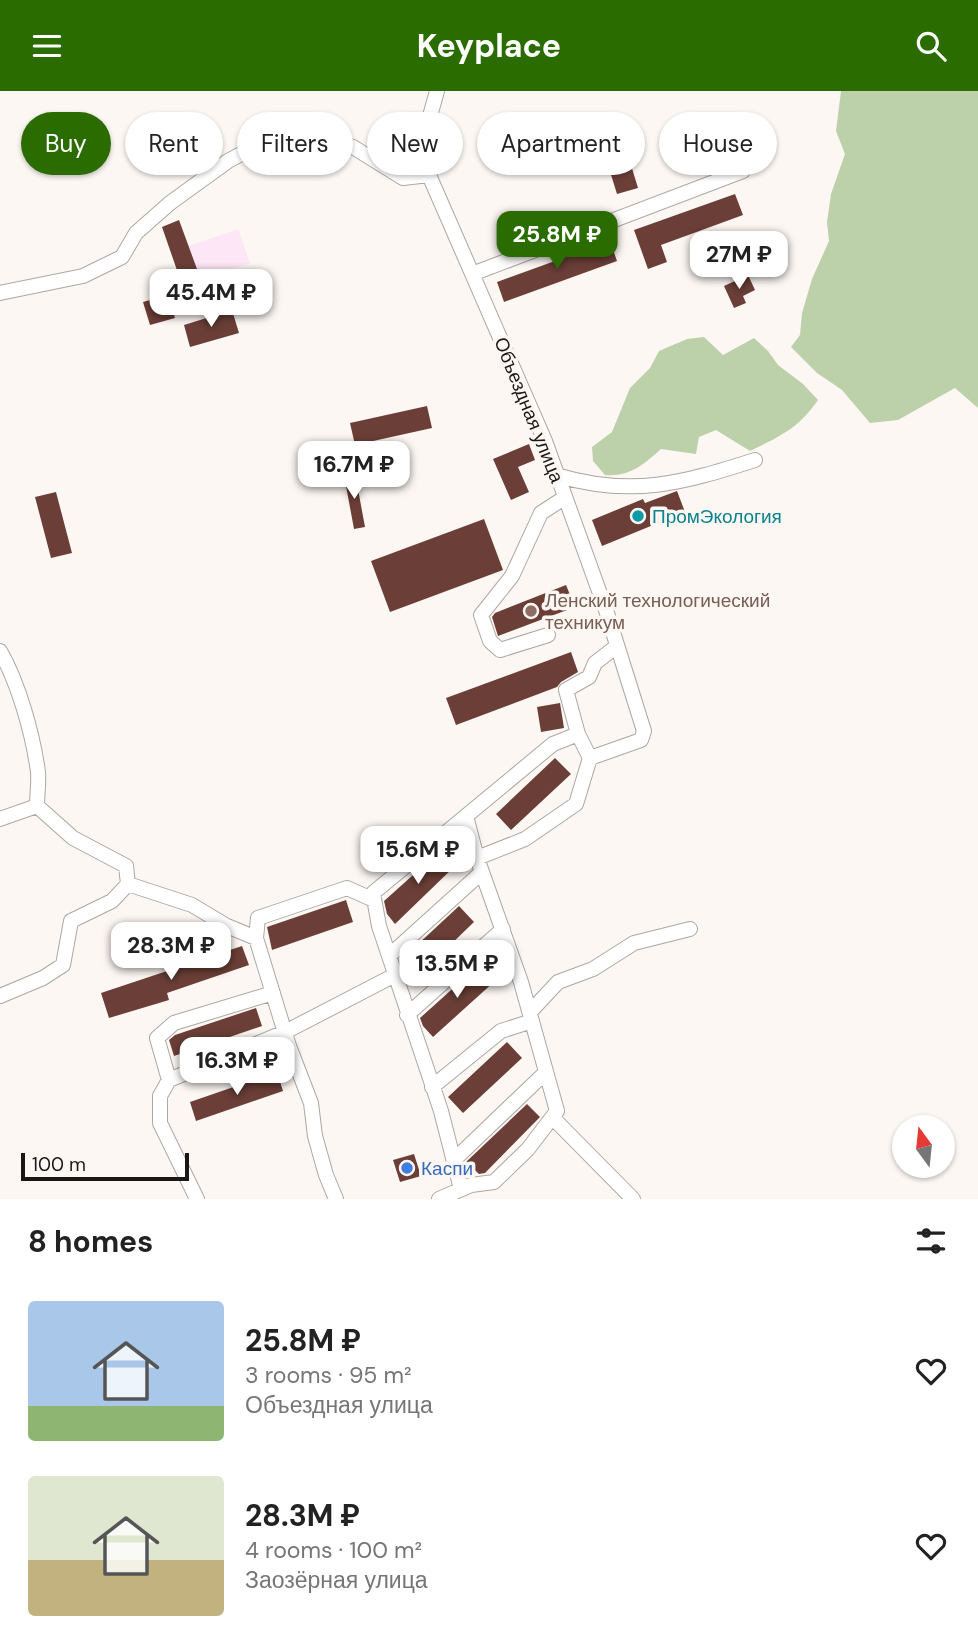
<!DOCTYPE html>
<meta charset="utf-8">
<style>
body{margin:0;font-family:"DM Sans",sans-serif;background:#f2f2f2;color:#222;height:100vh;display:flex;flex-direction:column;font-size:26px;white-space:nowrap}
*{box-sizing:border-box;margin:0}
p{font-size:23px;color:#767676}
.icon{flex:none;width:38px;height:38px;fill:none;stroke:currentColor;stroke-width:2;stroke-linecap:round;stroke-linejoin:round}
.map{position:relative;height:1108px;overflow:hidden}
.panel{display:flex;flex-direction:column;background:#fff;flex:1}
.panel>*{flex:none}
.banner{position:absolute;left:21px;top:21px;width:936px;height:63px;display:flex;gap:14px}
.needle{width:46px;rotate:345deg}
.fabs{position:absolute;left:892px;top:1024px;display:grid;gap:14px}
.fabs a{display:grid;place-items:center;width:63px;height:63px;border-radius:50%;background:#fff;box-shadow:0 2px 5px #0004;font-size:35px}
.scale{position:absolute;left:21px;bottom:18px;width:168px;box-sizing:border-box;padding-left:7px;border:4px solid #1a1817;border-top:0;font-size:19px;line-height:24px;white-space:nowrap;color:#1a1817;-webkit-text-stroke:5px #fdf7f3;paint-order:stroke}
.price{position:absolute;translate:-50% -60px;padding:0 16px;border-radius:14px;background:#fff;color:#222;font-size:23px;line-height:46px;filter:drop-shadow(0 2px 4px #0008)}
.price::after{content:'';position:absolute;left:50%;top:42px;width:21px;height:16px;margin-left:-10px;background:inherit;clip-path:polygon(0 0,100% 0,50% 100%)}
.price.on{background:#2b6c01;color:#fff}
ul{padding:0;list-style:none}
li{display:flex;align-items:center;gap:21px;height:175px;padding:0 28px}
li span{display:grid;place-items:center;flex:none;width:196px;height:140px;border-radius:7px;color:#555}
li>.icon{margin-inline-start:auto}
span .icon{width:84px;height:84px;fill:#fffc;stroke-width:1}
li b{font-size:30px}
h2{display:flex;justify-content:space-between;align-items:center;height:84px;padding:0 28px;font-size:30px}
.tag{padding:0 24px;border-radius:32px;background:#fff;box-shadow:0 2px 5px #0004;font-size:24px;line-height:63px}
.tag.on{background:#2b6c01;color:#fff}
header{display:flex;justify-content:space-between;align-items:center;height:91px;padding:0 28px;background:#2b6c01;color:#fff;font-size:32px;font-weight:700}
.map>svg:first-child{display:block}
.commercial{fill:#fde7f6}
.green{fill:#bcd0aa}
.building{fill:#6b3f37}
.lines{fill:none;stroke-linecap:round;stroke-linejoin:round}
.minor-casing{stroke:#ada7a3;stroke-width:16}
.minor{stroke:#fff;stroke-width:14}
.culture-dot{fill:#0f9aa8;stroke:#fdf7f3;stroke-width:2.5}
.education-dot{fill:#8d6e63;stroke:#fdf7f3;stroke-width:2.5}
.shop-dot{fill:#3f7fe0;stroke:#fdf7f3;stroke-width:2.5}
.labels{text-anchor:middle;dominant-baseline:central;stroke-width:7;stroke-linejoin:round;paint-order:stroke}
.street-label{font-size:19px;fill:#1a1817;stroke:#fdf7f3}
.culture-label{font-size:19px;fill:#0d838f;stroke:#fdf7f3;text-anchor:start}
.education-label{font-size:19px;fill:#785e54;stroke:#fdf7f3;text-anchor:start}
.shop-label{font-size:19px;fill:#366cbe;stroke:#fdf7f3;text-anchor:start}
</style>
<header><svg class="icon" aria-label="menu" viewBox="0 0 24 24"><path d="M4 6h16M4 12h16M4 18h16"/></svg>Keyplace<svg class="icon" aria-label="search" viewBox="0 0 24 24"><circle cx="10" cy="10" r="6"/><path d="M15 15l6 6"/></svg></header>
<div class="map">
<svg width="978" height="1108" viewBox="0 0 978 1108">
<rect width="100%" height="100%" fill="#fdf7f3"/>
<path class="commercial" d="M238,138L250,172L200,189L188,155Z"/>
<path class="green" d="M841,0H978V317L955,297L898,329L870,332L842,299L817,282L791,256L800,244L802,222L812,188L829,150L827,131L831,103L845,63L836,40Z
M704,246L723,264L754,247L768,260L778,274L803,293L818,309C799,337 779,346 750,360L716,339L699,346L696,363L661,358C643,374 630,386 605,384L593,370L592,356L612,341L630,297L650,277L659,260L687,248Z"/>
<path class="building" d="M624,51L638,97L617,103L603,58Z
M735,103L743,124L661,154L667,171L648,178L634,139Z
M179,129L197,178L179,185L162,136Z
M610,150L617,170L504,211L497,191Z
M748,184L755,199L743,205L746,212L734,217L724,195Z
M168,204L175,227L150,234L143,211Z
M232,219L239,242L190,256L184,234Z
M427,315L432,337L355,354L350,332Z
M529,353L535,369L518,376L529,401L511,409L493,368Z
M355,382L365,436L354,438L344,384Z
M677,400L685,421L602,455L592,429L643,408L645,412Z
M56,401L72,462L51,467L35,406Z
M484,428L503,479L390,521L371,470Z
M566,494L575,516L498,545L492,526L495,522Z
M571,561L578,581L561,591L557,596L456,634L446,607Z
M560,612L564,637L541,641L537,616Z
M555,667L571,683L511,739L496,723Z
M441,759L456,774L395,833L387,823L384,810Z
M346,809L353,831L272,859L267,836Z
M459,815L474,831L416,887L401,869Z
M242,855L249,874L167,902L169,909L109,927L101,902Z
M480,873L495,890L433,946L423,935L420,927Z
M256,917L262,935L174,965L169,949L175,944Z
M507,951L522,967L463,1022L448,1006Z
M277,981L283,1000L196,1030L190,1011Z
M527,1013L540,1026L485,1082L479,1083L466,1071Z
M414,1063L421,1085L400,1091L393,1069Z"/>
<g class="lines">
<g class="minor-casing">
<path id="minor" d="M437,0L423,50L429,84L545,350L607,522L644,640L641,649L590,667L576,713L525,748L477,767L521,891L557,1020L528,1058L494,1091L471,1094L439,1108
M472,183L743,80
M0,202L83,185L122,166L136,142L170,112L228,70L291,36L353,56L403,87L429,84
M556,384C632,407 683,392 755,369
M548,544L500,559L490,550L481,524L512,485L541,422L564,407
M0,560C19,593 33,644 38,681C39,692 37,704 37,715L73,747L126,775L128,793L192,814L227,835L256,847
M578,643L566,599L589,586L595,572L617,555
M466,725L477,767
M0,728L37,715
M389,865L482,781
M0,905L43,887L63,874L71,830L112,810L128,793
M530,921L558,891L593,878L634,852L690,838
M407,924L503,838
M169,989L157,947L174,932L273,902
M432,996L501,940L532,930
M553,1027L633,1108
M454,1069L546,981
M461,1098L441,1020L379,835L373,802L553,653L578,643L590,667
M197,1108L160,1032V1005L169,989L285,941L395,884
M336,1108L326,1084L315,1045L311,1012L289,955L256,847L258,827L347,797L374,809"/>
</g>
<use href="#minor" class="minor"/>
</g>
<circle class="culture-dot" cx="638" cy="425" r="7"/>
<circle class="education-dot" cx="531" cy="520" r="7"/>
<circle class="shop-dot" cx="407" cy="1077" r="7"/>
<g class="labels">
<g class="street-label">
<text transform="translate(529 319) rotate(68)">Объездная улица</text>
</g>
<g class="culture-label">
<text x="652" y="425">ПромЭкология</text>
</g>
<g class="education-label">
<text x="545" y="509">Ленский технологический<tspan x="545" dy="22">техникум</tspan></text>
</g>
<g class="shop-label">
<text x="421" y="1077">Каспи</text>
</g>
</g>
</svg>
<div class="fabs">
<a><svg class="needle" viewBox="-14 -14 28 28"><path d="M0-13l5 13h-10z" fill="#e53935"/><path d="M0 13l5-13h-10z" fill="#767676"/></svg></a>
</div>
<div class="scale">100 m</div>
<b class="price on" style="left:557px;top:180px">25.8M ₽</b>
<b class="price" style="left:739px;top:200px">27M ₽</b>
<b class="price" style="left:211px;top:238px">45.4M ₽</b>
<b class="price" style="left:354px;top:410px">16.7M ₽</b>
<b class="price" style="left:418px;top:795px">15.6M ₽</b>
<b class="price" style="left:171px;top:891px">28.3M ₽</b>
<b class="price" style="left:457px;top:909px">13.5M ₽</b>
<b class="price" style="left:237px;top:1006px">16.3M ₽</b>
<div class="banner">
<a class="tag on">Buy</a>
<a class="tag">Rent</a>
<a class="tag">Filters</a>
<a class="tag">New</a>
<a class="tag">Apartment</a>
<a class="tag">House</a>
</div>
</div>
<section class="panel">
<h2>8 homes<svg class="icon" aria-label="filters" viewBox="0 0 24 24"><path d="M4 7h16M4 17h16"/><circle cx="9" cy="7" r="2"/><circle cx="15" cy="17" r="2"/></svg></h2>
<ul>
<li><span style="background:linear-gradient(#a9c7e8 75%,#8fb573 0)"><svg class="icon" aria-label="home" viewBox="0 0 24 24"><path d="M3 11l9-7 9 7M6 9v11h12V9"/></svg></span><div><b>25.8M ₽</b><p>3 rooms · 95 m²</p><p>Объездная улица</p></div><svg class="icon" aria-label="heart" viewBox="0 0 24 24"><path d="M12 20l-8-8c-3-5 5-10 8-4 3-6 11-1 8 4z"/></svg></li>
<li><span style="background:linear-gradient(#dfe7d0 60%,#c2b280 0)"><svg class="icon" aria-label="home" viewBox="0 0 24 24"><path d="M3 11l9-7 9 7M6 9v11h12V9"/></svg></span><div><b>28.3M ₽</b><p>4 rooms · 100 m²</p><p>Заозёрная улица</p></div><svg class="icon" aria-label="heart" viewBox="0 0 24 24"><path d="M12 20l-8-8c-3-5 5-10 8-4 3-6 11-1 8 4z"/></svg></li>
</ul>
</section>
